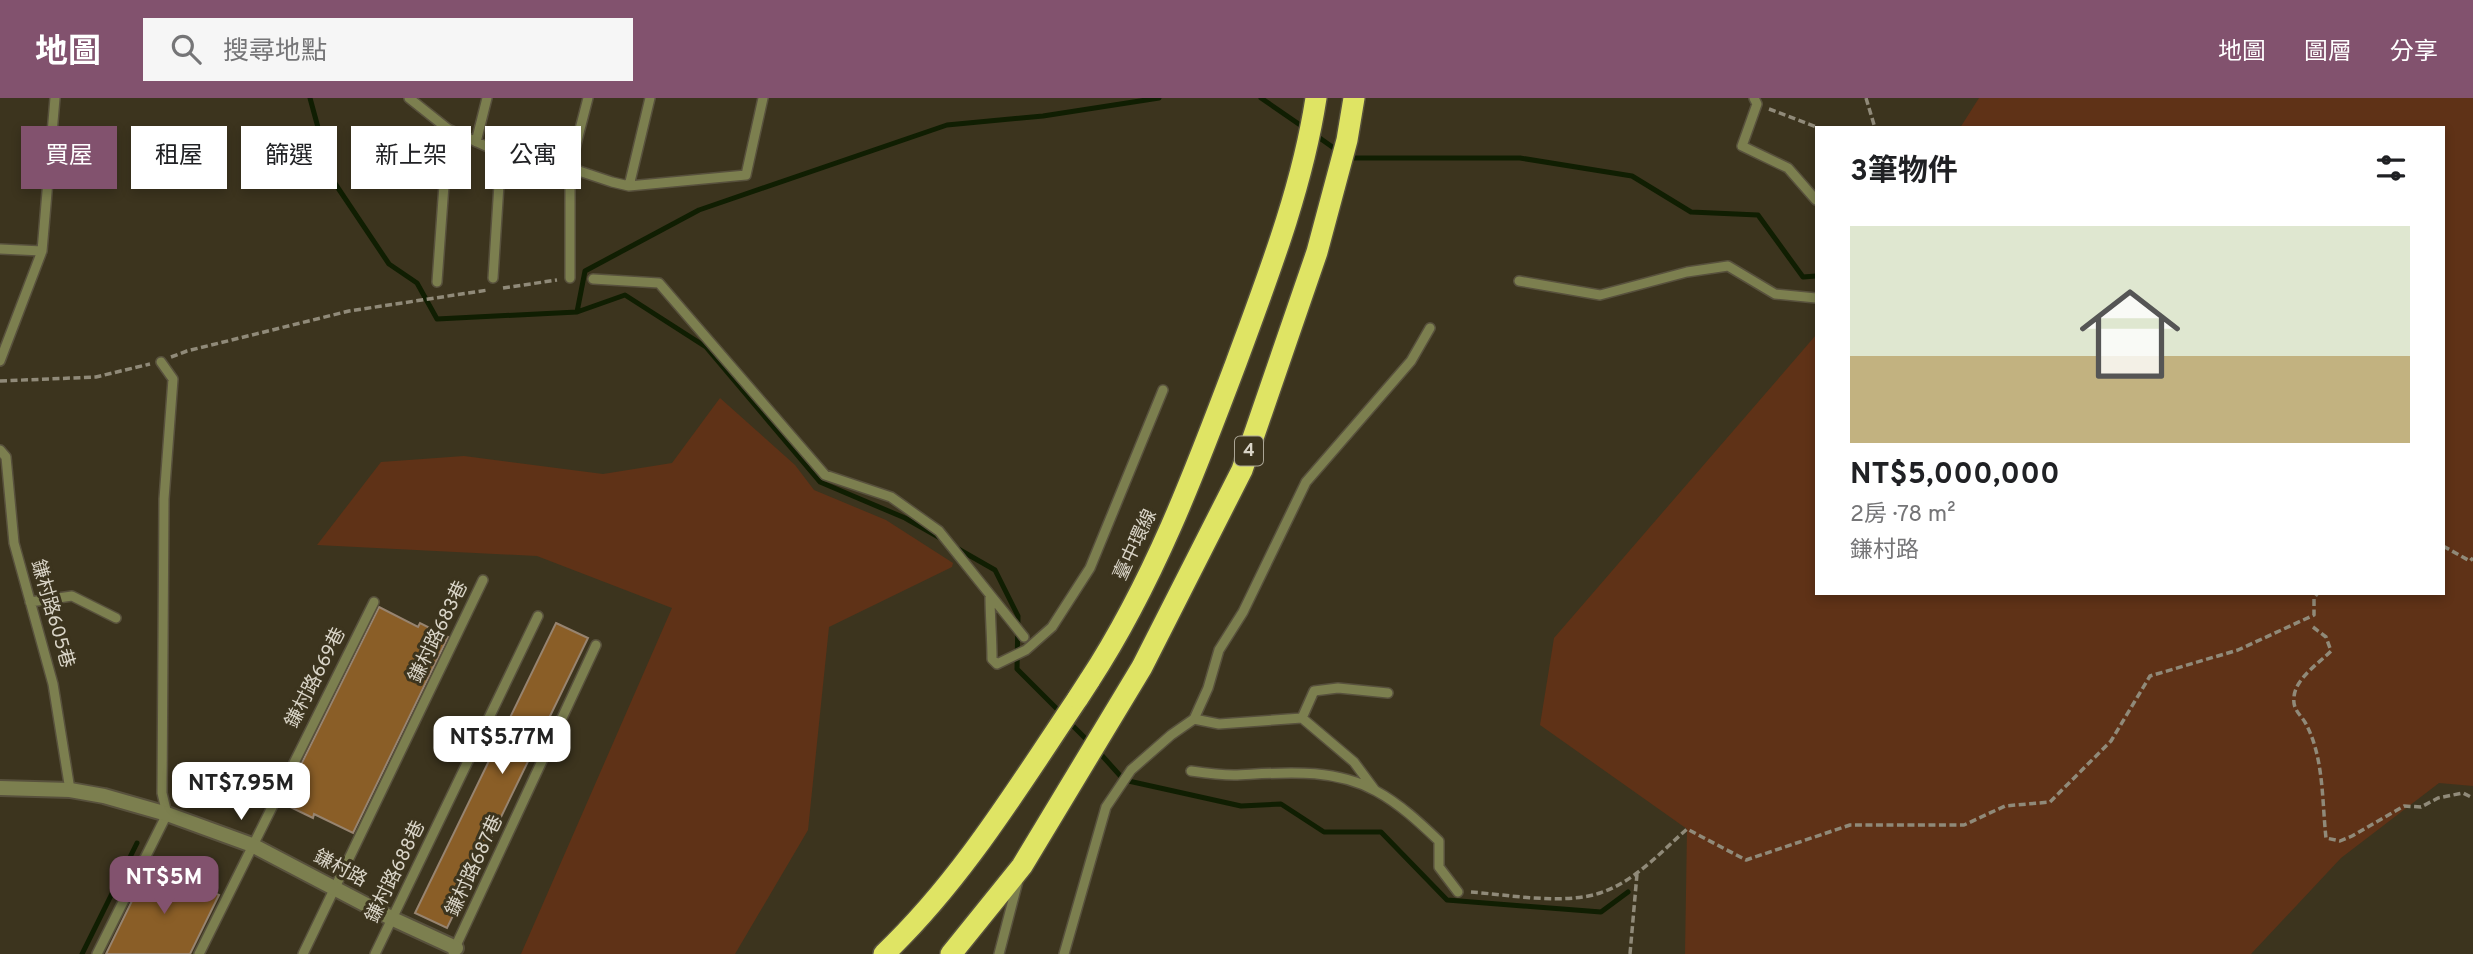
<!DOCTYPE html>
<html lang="zh-TW">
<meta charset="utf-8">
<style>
body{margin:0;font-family:Overpass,"Noto Sans TC",sans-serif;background:#f6f6f6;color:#202124;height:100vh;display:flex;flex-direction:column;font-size:26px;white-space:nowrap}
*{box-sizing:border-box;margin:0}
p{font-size:23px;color:#757577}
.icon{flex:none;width:38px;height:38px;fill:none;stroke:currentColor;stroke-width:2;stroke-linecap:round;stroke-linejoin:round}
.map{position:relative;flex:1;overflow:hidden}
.side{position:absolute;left:1815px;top:28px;width:630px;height:469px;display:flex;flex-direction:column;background:#fff;border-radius:0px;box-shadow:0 4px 10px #0003}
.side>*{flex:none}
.top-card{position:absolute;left:21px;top:28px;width:665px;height:63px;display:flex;gap:14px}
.price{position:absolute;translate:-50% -60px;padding:0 16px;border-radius:14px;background:#fff;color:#222;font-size:23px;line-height:46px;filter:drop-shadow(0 2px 4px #0008)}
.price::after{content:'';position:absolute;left:50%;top:42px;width:21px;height:16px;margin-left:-10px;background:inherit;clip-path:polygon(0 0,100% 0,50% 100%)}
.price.current{background:#82526e;color:#fff}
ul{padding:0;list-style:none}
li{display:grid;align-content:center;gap:14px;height:371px;padding:0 35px}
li+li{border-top:2px solid #e0e0e0}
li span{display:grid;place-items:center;height:217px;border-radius:0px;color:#555}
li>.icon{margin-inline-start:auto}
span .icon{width:126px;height:126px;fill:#fffc;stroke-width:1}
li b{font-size:30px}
h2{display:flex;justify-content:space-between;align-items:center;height:84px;padding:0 35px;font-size:30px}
.chip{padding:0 24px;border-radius:0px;background:#fff;box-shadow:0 4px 10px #0003;font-size:24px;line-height:63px}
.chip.current{background:#82526e;color:#fff}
header{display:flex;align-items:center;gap:42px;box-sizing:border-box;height:98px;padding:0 35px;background:#82526e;color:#fff}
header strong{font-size:33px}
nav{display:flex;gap:38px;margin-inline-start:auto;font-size:24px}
.search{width:490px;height:63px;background:#f6f6f6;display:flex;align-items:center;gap:18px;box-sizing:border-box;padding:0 24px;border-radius:0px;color:#757577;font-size:26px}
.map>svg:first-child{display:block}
.green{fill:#5f3217}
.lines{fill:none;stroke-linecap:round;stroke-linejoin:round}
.stream{stroke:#101e02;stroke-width:5}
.building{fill:#8a5e27;stroke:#978470;stroke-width:2}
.service-casing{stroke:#58513d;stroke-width:12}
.minor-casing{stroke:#58513d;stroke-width:18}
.motorway-casing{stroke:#58513d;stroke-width:24}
.path{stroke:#908a79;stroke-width:3.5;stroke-dasharray:7 3.5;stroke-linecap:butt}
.service{stroke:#7c7f4f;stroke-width:9}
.minor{stroke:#7c7f4f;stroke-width:14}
.motorway{stroke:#dfe464;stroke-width:21}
.motorway-bridge-casing{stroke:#58513d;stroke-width:24;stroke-linecap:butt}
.motorway-bridge{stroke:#dfe464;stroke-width:21}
.labels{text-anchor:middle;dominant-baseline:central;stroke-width:6;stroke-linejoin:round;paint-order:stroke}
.shield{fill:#3c341e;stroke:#aba595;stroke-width:2}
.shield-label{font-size:18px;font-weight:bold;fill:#dad5c8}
.street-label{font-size:19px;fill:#dad5c8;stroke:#3c341e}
</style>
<header>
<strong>地圖</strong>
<div class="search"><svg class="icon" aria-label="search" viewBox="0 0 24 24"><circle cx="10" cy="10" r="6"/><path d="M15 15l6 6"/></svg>搜尋地點</div>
<nav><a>地圖</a><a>圖層</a><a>分享</a></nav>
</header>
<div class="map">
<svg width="2473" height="856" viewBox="0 0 2473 856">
<rect width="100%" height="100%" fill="#3c341e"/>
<path class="green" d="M1979,0H2473V688L2439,685L2341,760L2251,856H1685L1687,731L1540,627L1554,540L1816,237V495H2443V30H1960Z
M720,300L795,367L814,392L886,422L953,465L952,469L829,529L808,732L735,856H521L672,510L537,458L317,447L381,364L464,358L603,376L672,365Z"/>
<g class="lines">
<path class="stream" d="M310,0L332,81L389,166L417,185L437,221L577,214L625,197L706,249L820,384L905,420L942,441
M1261,0L1306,31
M1314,36L1338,53
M1349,60H1520L1632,78L1691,114L1758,117L1803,179L1816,178
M577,214L585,173L699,112L947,27L1043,18L1159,0
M953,448L995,472L1018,518L1017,571L1061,615
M1067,622L1090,645
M1097,652L1124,682L1241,708L1281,706L1324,734H1381L1447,802L1601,814L1628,794
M82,856L137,745"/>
</g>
<path class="building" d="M379,509L418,529L420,525L448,539L353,735L314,716L313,720L282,705Z
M556,525L588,540L447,830L415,815Z
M150,766L219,797L190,856H106Z"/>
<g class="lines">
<g class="service-casing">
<path id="service" d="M409,0L448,31L510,59L570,70L612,84L629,88L746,77L763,0
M1754,0L1757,6L1742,48L1788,70L1816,102
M476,44L487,0
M629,88L650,0
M0,151L42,153
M493,180L501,55
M570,180V70L588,0
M593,181L659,185L825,377L891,399L939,433L1024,539
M1519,183L1600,197L1687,174L1728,168L1775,196L1816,200
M437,184L448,31
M0,263L42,153L55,0
M0,352L6,359L14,445L53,586L70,692
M990,497C990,519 992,539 992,561L997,566L1026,552L1052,529L1090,470L1163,292
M30,504L72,498L116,520
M1302,620L1314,593L1338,590L1388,595
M1194,621L1219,626L1302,620L1354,664L1374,691
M1191,673C1205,675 1220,677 1234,677C1282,675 1332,669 1376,693C1400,706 1420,725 1439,743V769L1458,794
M453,854L596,547
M97,856L167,716L162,695L164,401L173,281L161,264
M199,856L374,504
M303,856L483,482
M375,856L538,518
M999,856L1018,783
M1064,856L1106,709L1131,672L1171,637L1194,621L1208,590L1219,552L1243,514L1306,384L1411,263L1430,230"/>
</g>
<g class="minor-casing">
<path id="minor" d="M0,690L70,692L104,698L167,716L252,747L393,821L456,850"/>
</g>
<g class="motorway-casing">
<path id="motorway" d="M1089,583C1153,485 1195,374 1236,265C1268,178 1302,91 1316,0
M884,856C962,782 1018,689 1078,600
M951,856L1022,768L1142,569L1242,372L1317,154L1347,42L1354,0"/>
</g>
<path class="path" d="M1866,0L1875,30
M1769,11L1819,30
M503,190L557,182
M171,259L187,253L349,213L488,192
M0,283L96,279L150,266
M2443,448L2470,463L2473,460
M2313,529L2326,539L2331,553C2319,565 2295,581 2294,599C2292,613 2303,618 2307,628C2324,662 2322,704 2326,740L2340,743L2352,738L2404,708L2421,709L2438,700L2463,695L2473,700
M1471,794C1510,797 1563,807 1600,795C1634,784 1661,754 1687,731L1746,762L1850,727H1964L2005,708L2050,704L2111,643L2150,578L2238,552L2314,517V500L2318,495
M1630,856L1637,776"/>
<use href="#service" class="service"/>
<use href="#minor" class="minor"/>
<use href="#motorway" class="motorway"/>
<g class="motorway-bridge-casing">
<path id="motorway-bridge" d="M1078,600L1089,583"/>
</g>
<use href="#motorway-bridge" class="motorway-bridge"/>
</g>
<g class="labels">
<rect class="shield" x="1235" y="338.5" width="28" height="29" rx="5"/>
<g class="shield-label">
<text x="1249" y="353">4</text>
</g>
<g class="street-label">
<text transform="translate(1136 447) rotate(-65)">臺中環線</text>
<text transform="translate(52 516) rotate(74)">鎌村路605巷</text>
<text transform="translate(439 534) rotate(-64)">鎌村路683巷</text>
<text transform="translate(316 580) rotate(-63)">鎌村路669巷</text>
<text transform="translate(475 768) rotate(-65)">鎌村路687巷</text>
<text transform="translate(340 771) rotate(28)">鎌村路</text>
<text transform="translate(396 774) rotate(-64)">鎌村路688巷</text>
</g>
</g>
</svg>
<b class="price" style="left:502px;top:678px">NT$5.77M</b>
<b class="price" style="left:241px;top:724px">NT$7.95M</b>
<b class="price current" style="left:164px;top:818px">NT$5M</b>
<div class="top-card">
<a class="chip current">買屋</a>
<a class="chip">租屋</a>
<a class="chip">篩選</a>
<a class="chip">新上架</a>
<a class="chip">公寓</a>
</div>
<section class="side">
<h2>3筆物件<svg class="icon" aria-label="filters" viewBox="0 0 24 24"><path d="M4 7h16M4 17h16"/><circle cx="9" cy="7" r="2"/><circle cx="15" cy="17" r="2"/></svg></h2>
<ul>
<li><span style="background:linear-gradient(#dfe7d0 60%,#c2b280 0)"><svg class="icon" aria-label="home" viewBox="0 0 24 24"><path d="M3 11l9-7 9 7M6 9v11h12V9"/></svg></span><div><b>NT$5,000,000</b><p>2房 · 78 m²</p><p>鎌村路</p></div></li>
</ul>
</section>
</div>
